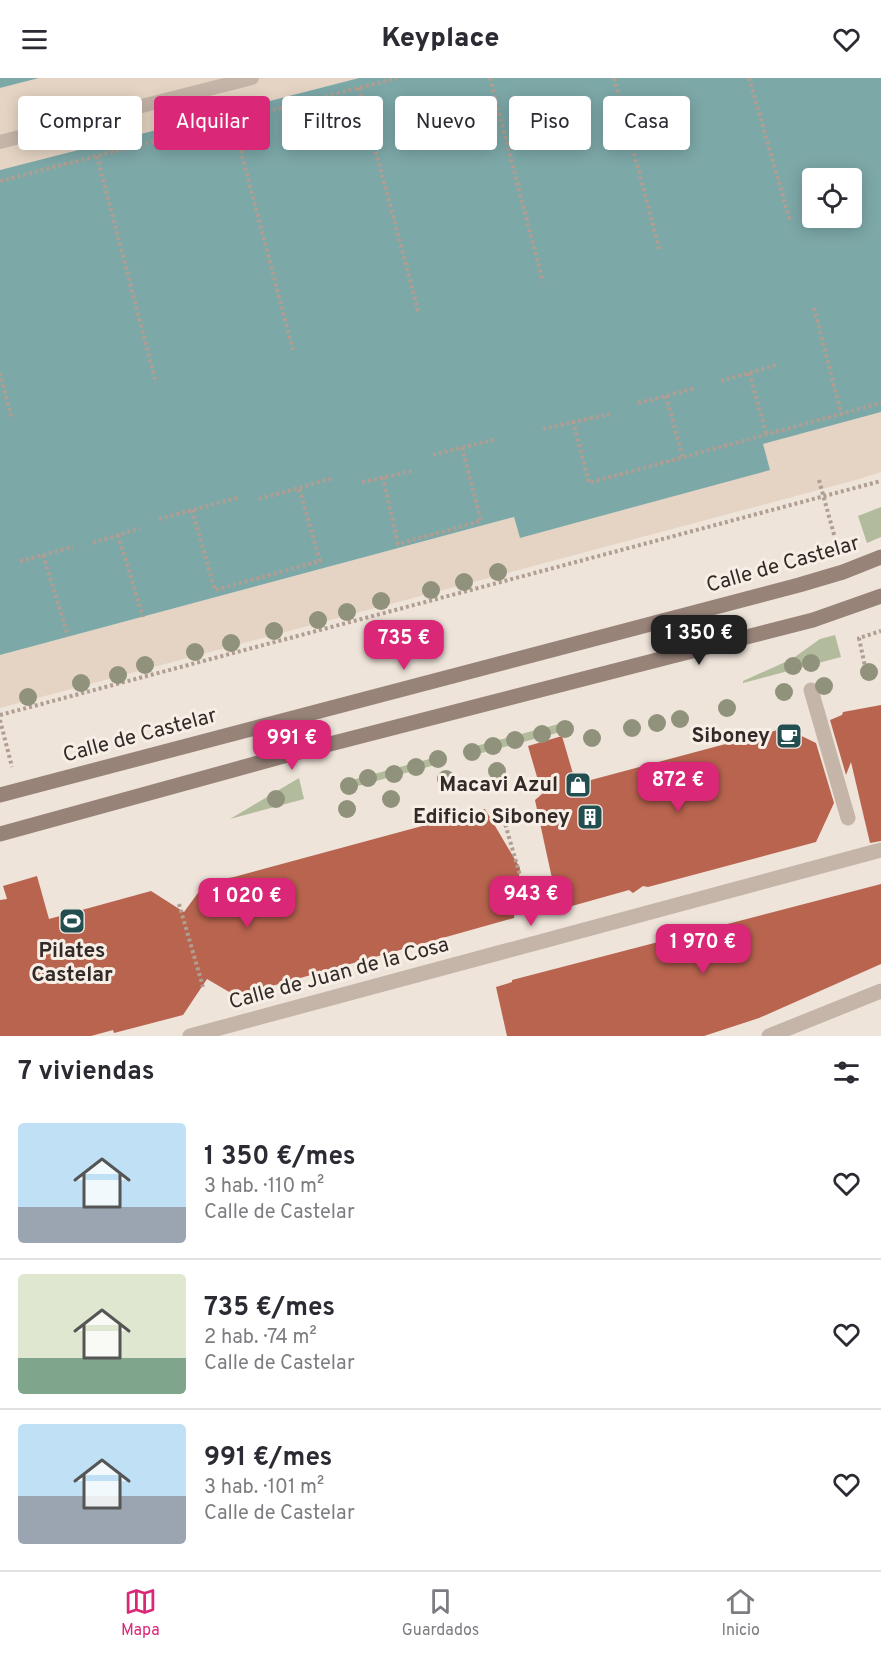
<!DOCTYPE html>
<html lang="es">
<meta charset="utf-8">
<style>
body{margin:0;font-family:Overpass,sans-serif;background:#f7f7f7;color:#2b2b33;height:100vh;display:flex;flex-direction:column;font-size:22px;white-space:nowrap}
*{box-sizing:border-box;margin:0}
p{font-size:20px;color:#7c7c81}
.icon{flex:none;width:33px;height:33px;fill:none;stroke:currentColor;stroke-width:2;stroke-linecap:round;stroke-linejoin:round}
.map{position:relative;height:958px;overflow:hidden}
.side{display:flex;flex-direction:column;background:#fff;flex:1}
.side>*{flex:none}
.top-card{position:absolute;left:18px;top:18px;width:846px;height:54px;display:flex;gap:12px}
.fabs{position:absolute;left:802px;top:90px;display:grid;gap:12px}
.fabs a{display:grid;place-items:center;width:60px;height:60px;border-radius:6px;background:#fff;box-shadow:0 3px 15px #0003;font-size:30px}
.price{position:absolute;translate:-50% -51px;padding:0 14px;border-radius:12px;background:#db2777;color:#fff;font-size:20px;line-height:39px;filter:drop-shadow(0 2px 3px #0008)}
.price::after{content:'';position:absolute;left:50%;top:36px;width:18px;height:14px;margin-left:-9px;background:inherit;clip-path:polygon(0 0,100% 0,50% 100%)}
.price.selected{background:#222;color:#fff}
ul{padding:0;list-style:none}
li{display:flex;align-items:center;gap:18px;height:150px;padding:0 18px}
li+li{border-top:2px solid #e1e1e2}
li span{display:grid;place-items:center;flex:none;width:168px;height:120px;border-radius:6px;color:#555}
li>.icon{margin-inline-start:auto}
span .icon{width:72px;height:72px;fill:#fffc;stroke-width:1}
li b{font-size:26px}
h2{display:flex;justify-content:space-between;align-items:center;height:72px;padding:0 18px;font-size:26px}
.chip{padding:0 21px;border-radius:6px;background:#fff;box-shadow:0 3px 15px #0003;font-size:21px;line-height:54px}
.chip.selected{background:#db2777;color:#fff}
header{display:flex;justify-content:space-between;align-items:center;height:78px;padding:0 18px;background:#fff;font-size:27px;font-weight:800}
.menu{display:flex;justify-content:space-around;align-items:center;height:84px;border-top:2px solid #e1e1e2;background:#fff;font-size:16px;color:#7c7c81}
.menu a{display:grid;justify-items:center;gap:3px}
.menu .selected{color:#db2777}
.map>svg:first-child{display:block}
.green{fill:#b2bb9c}
.plaza{fill:#e5d4c3}
.water{fill:#7da8a8;fill-rule:evenodd}
.building{fill:#b8644f}
.lines{fill:none;stroke-linecap:round;stroke-linejoin:round}
.path{stroke:#b09e92;stroke-width:4;stroke-dasharray:3 3;stroke-linecap:butt}
.service{stroke:#c5b4a8;stroke-width:14}
.pedestrian{stroke:#c5b4a8;stroke-width:15}
.minor{stroke:#c5b4a8;stroke-width:15}
.secondary{stroke:#988379;stroke-width:15}
.tree{fill:#90927b}
.labels{text-anchor:middle;dominant-baseline:central;stroke-width:6;stroke-linejoin:round;paint-order:stroke}
.street-label{font-size:21px;fill:#322a27;stroke:#f7eee6}
.poi-label{font-size:21px;font-weight:bold;fill:#322a27;stroke:#f7eee6;text-anchor:end}
</style>
<header><svg class="icon" aria-label="menu" viewBox="0 0 24 24"><path d="M4 6h16M4 12h16M4 18h16"/></svg>Keyplace<svg class="icon" aria-label="heart" viewBox="0 0 24 24"><path d="M12 20l-8-8c-3-5 5-10 8-4 3-6 11-1 8 4z"/></svg></header>
<div class="map">
<svg width="881" height="958" viewBox="0 0 881 958">
<rect width="100%" height="100%" fill="#eee4da"/>
<path class="green" d="M881,429V459L867,465L858,438Z
M835,557L841,579L743,605V603L792,581L820,561Z
M570,643L572,651L470,678L468,670Z
M444,677L446,684L343,712L341,705Z
M299,700L304,721L230,741Z"/>
<path class="plaza" d="M39,0H359L0,92V10Z
M881,334V394L856,402L0,630V577L514,439L520,460L769,392L763,366Z"/>
<path class="water" d="M0,0H39L0,10Z
M359,0H881V334L763,366L770,392L520,460L514,439L0,577V92ZM852,100V140H813V100Z"/>
<path class="building" d="M881,627V763L870,765L851,684L846,697L830,642L842,637L843,634Z
M785,650L816,665L834,725L816,764L648,809L643,808L633,815L629,812L572,828L568,825L558,828L535,722L542,716L528,668L562,658L576,706Z
M485,731L520,790L514,840L236,918L207,901L183,937L114,955L113,952L91,958H0V822L7,821L3,808L37,798L49,841L151,813L184,834L206,804L234,799Z
M881,806V886L759,940L704,958H507L496,909L512,904V902Z"/>
<g class="lines">
<path class="path" d="M490,0L543,204
M614,0L660,174
M749,0L790,143
M359,10L419,236
M233,43L293,272
M97,78L156,305
M0,103L397,0
M814,230L841,335
M0,295L12,342
M749,295L767,357
M721,303L776,287
M666,318L683,380
M638,325L696,310
M573,343L589,405L881,325
M543,351L609,336
M433,377L496,361
M383,399L398,466L481,443L462,370
M819,402L838,471
M362,404L413,393
M259,421L334,400
M192,432L215,512L320,483L299,410
M159,441L237,420
M118,457L143,539
M93,465L140,450
M43,477L68,558
M20,483L73,469
M867,598L859,560L881,553
M0,637L881,403
M0,642L12,689
M502,735L532,839
M179,826L203,909"/>
<path class="service" d="M0,64L252,0"/>
<path class="pedestrian" d="M811,612L848,740"/>
<path class="minor" d="M190,958L881,772
M769,958L881,913"/>
<path class="secondary" d="M0,717L799,507L843,494L881,479
M0,756L291,676L813,542L881,518"/>
</g>
<g class="tree">
<circle cx="498" cy="494" r="9"/>
<circle cx="464" cy="504" r="9"/>
<circle cx="431" cy="512" r="9"/>
<circle cx="381" cy="523" r="9"/>
<circle cx="347" cy="534" r="9"/>
<circle cx="318" cy="542" r="9"/>
<circle cx="274" cy="553" r="9"/>
<circle cx="231" cy="565" r="9"/>
<circle cx="195" cy="574" r="9"/>
<circle cx="811" cy="585" r="9"/>
<circle cx="145" cy="587" r="9"/>
<circle cx="793" cy="588" r="9"/>
<circle cx="869" cy="594" r="9"/>
<circle cx="118" cy="597" r="9"/>
<circle cx="81" cy="605" r="9"/>
<circle cx="824" cy="608" r="9"/>
<circle cx="784" cy="614" r="9"/>
<circle cx="28" cy="619" r="9"/>
<circle cx="727" cy="630" r="9"/>
<circle cx="680" cy="641" r="9"/>
<circle cx="657" cy="645" r="9"/>
<circle cx="632" cy="650" r="9"/>
<circle cx="565" cy="651" r="9"/>
<circle cx="542" cy="656" r="9"/>
<circle cx="592" cy="660" r="9"/>
<circle cx="515" cy="662" r="9"/>
<circle cx="493" cy="668" r="9"/>
<circle cx="472" cy="674" r="9"/>
<circle cx="438" cy="681" r="9"/>
<circle cx="416" cy="689" r="9"/>
<circle cx="497" cy="693" r="9"/>
<circle cx="394" cy="696" r="9"/>
<circle cx="368" cy="700" r="9"/>
<circle cx="446" cy="701" r="9"/>
<circle cx="349" cy="708" r="9"/>
<circle cx="276" cy="721" r="9"/>
<circle cx="391" cy="721" r="9"/>
<circle cx="347" cy="731" r="9"/>
</g>
<defs>
<g id="cafe-square" transform="scale(1.35)"><rect x="-9" y="-9" width="18" height="18" rx="4" fill="#224e4f" stroke="#f7eee6"/><path d="M-5.5-4.5H6V0H3Q3 3.5 0 3.5H-2.5Q-5.5 3.5-5.5 0ZM3-3.2v2h1.7v-2ZM-6 4.5H4V6H-6Z" fill="#fff"/></g>
<g id="shop-square" transform="scale(1.35)"><rect x="-9" y="-9" width="18" height="18" rx="4" fill="#224e4f" stroke="#f7eee6"/><path d="M-5-2.5h2.3a2.7 3.5 0 0 1 5.4 0H5L5.5 6h-11ZM-1.5-2.5h3a1.5 2.3 0 0 0-3 0Z" fill="#fff"/></g>
<g id="building-square" transform="scale(1.35)"><rect x="-9" y="-9" width="18" height="18" rx="4" fill="#224e4f" stroke="#f7eee6"/><path d="M-4-6H4V6H1V3H-1V6H-4ZM-2.5-4.3h1.7v1.8h-1.7ZM.8-4.3h1.7v1.8H.8ZM-2.5-1h1.7V.8h-1.7ZM.8-1h1.7V.8H.8Z" fill="#fff"/></g>
<g id="stadium-square" transform="scale(1.35)"><rect x="-9" y="-9" width="18" height="18" rx="4" fill="#224e4f" stroke="#f7eee6"/><path d="M0-5a6.5 5 0 1 0 0 10a6.5 5 0 1 0 0-10ZM-3.5-1.8h7v3.6h-7Z" fill="#fff"/></g>
</defs>
<g fill-rule="evenodd">
<use href="#cafe-square" x="789" y="658"/>
<use href="#shop-square" x="578" y="707"/>
<use href="#building-square" x="590" y="739"/>
<use href="#stadium-square" x="72" y="843"/>
</g>
<g class="labels">
<g class="street-label">
<text transform="translate(783 487) rotate(-16)">Calle de Castelar</text>
<text transform="translate(140 658) rotate(-15)">Calle de Castelar</text>
<text transform="translate(339 896) rotate(-15)">Calle de Juan de la Cosa</text>
</g>
<g class="poi-label">
<text x="770" y="658">Siboney</text>
<text x="558" y="707">Macavi Azul</text>
<text x="570" y="739">Edificio Siboney</text>
<text x="72" y="873" text-anchor="middle">Pilates<tspan x="72" dy="24">Castelar</tspan></text>
</g>
</g>
</svg>
<div class="fabs">
<a><svg class="icon" aria-label="locate" viewBox="0 0 24 24"><circle cx="12" cy="12" r="6"/><path d="M12 2v4M12 18v4M2 12h4M18 12h4"/></svg></a>
</div>
<b class="price selected" style="left:699px;top:588px">1 350 €</b>
<b class="price" style="left:404px;top:593px">735 €</b>
<b class="price" style="left:292px;top:693px">991 €</b>
<b class="price" style="left:678px;top:735px">872 €</b>
<b class="price" style="left:531px;top:849px">943 €</b>
<b class="price" style="left:247px;top:851px">1 020 €</b>
<b class="price" style="left:703px;top:897px">1 970 €</b>
<div class="top-card">
<a class="chip">Comprar</a>
<a class="chip selected">Alquilar</a>
<a class="chip">Filtros</a>
<a class="chip">Nuevo</a>
<a class="chip">Piso</a>
<a class="chip">Casa</a>
</div>
</div>
<section class="side">
<h2>7 viviendas<svg class="icon" aria-label="filters" viewBox="0 0 24 24"><path d="M4 7h16M4 17h16"/><circle cx="9" cy="7" r="2"/><circle cx="15" cy="17" r="2"/></svg></h2>
<ul>
<li><span style="background:linear-gradient(#bfe0f5 70%,#9aa5b1 0)"><svg class="icon" aria-label="home" viewBox="0 0 24 24"><path d="M3 11l9-7 9 7M6 9v11h12V9"/></svg></span><div><b>1 350 €/mes</b><p>3 hab. · 110 m²</p><p>Calle de Castelar</p></div><svg class="icon" aria-label="heart" viewBox="0 0 24 24"><path d="M12 20l-8-8c-3-5 5-10 8-4 3-6 11-1 8 4z"/></svg></li>
<li><span style="background:linear-gradient(#dfe7d0 70%,#7fa58c 0)"><svg class="icon" aria-label="home" viewBox="0 0 24 24"><path d="M3 11l9-7 9 7M6 9v11h12V9"/></svg></span><div><b>735 €/mes</b><p>2 hab. · 74 m²</p><p>Calle de Castelar</p></div><svg class="icon" aria-label="heart" viewBox="0 0 24 24"><path d="M12 20l-8-8c-3-5 5-10 8-4 3-6 11-1 8 4z"/></svg></li>
<li><span style="background:linear-gradient(#bfe0f5 60%,#9aa5b1 0)"><svg class="icon" aria-label="home" viewBox="0 0 24 24"><path d="M3 11l9-7 9 7M6 9v11h12V9"/></svg></span><div><b>991 €/mes</b><p>3 hab. · 101 m²</p><p>Calle de Castelar</p></div><svg class="icon" aria-label="heart" viewBox="0 0 24 24"><path d="M12 20l-8-8c-3-5 5-10 8-4 3-6 11-1 8 4z"/></svg></li>
</ul>
</section>
<nav class="menu">
<a class="selected"><svg class="icon" aria-label="map" viewBox="0 0 24 24"><path d="M3 6l6-2 6 2 6-2v14l-6 2-6-2-6 2zM9 4v14M15 6v14"/></svg>Mapa</a>
<a><svg class="icon" aria-label="saved" viewBox="0 0 24 24"><path d="M7 4h10v16l-5-4-5 4z"/></svg>Guardados</a>
<a><svg class="icon" aria-label="home" viewBox="0 0 24 24"><path d="M3 11l9-7 9 7M6 9v11h12V9"/></svg>Inicio</a>
</nav>
